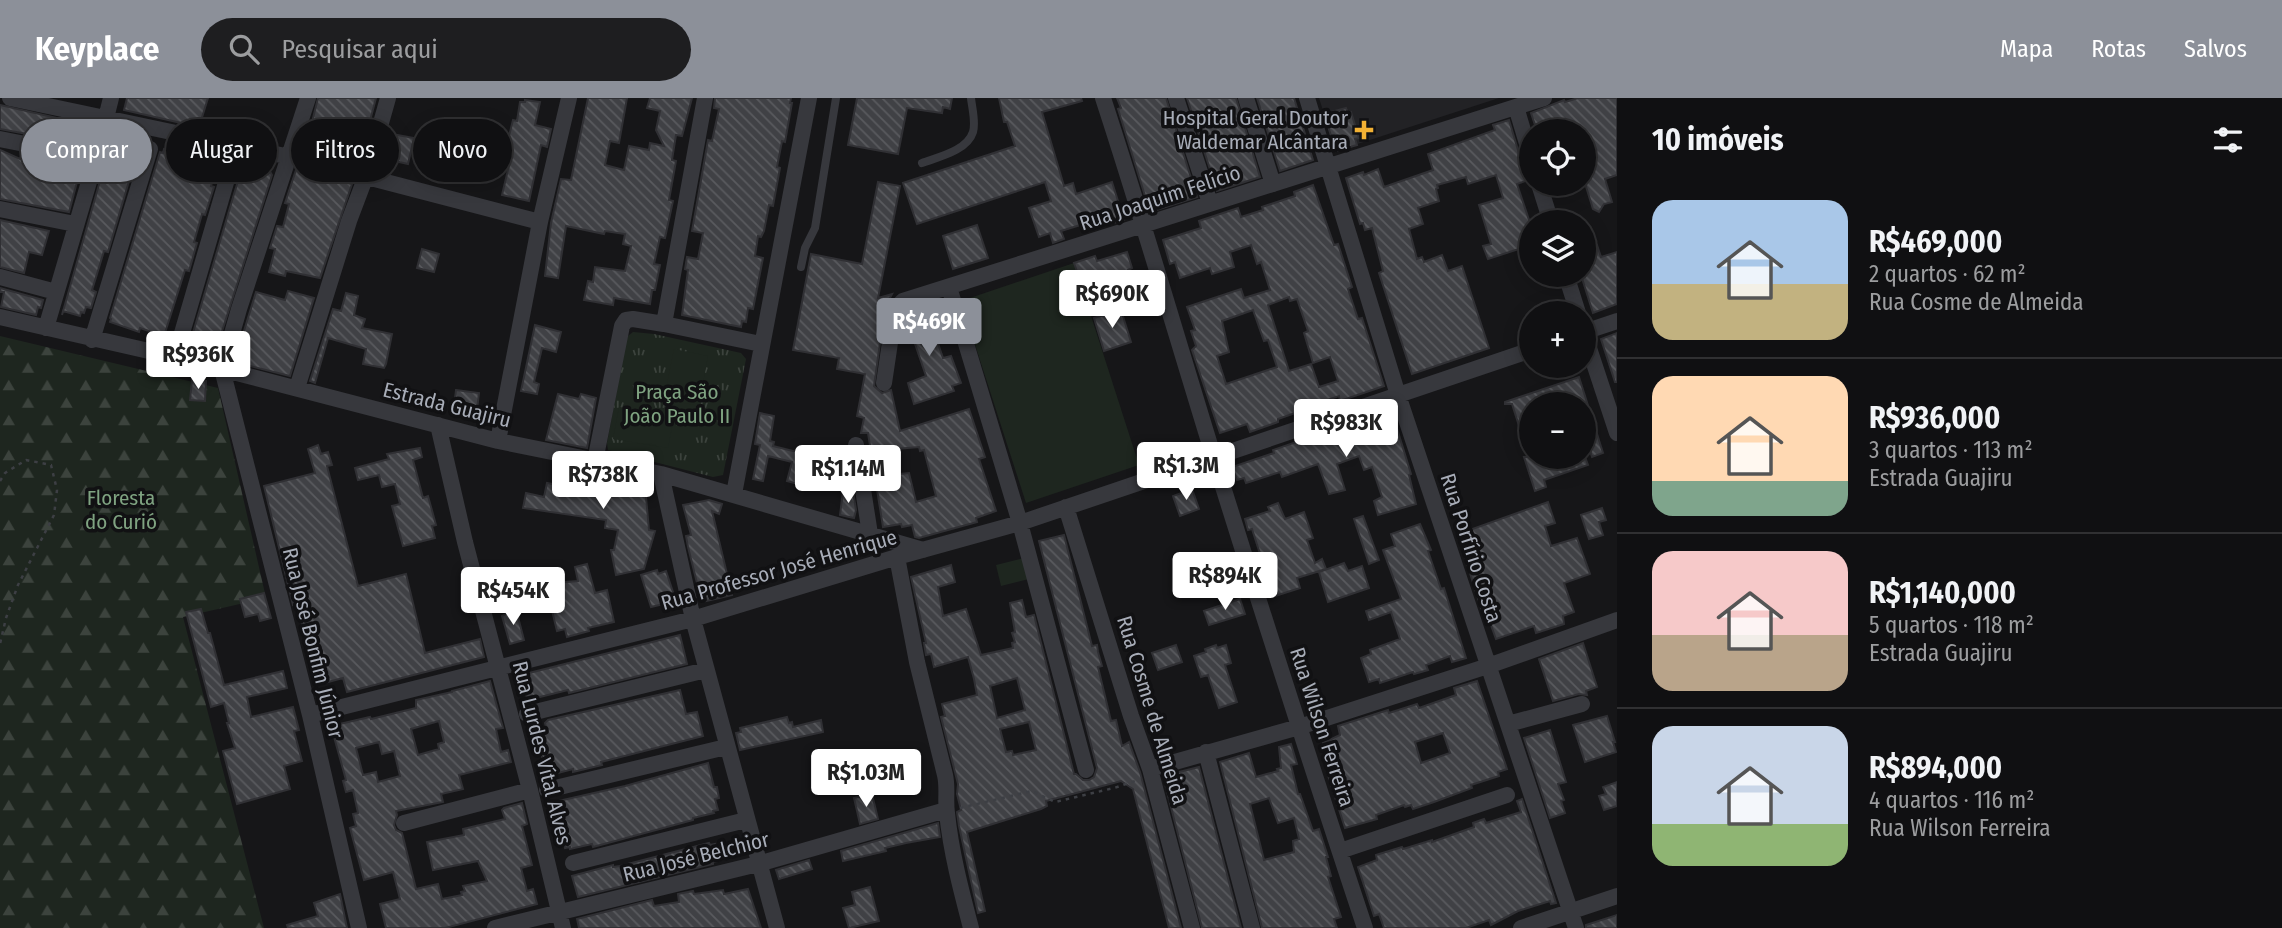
<!DOCTYPE html>
<html lang="pt">
<meta charset="utf-8">
<style>
body{margin:0;font-family:"Fira Sans Condensed",sans-serif;background:#1e1e20;color:#f1f3f6;height:100vh;display:flex;flex-direction:column;font-size:26px;white-space:nowrap}
*{box-sizing:border-box;margin:0}
p{font-size:23px;color:#9c9d9f}
.icon{flex:none;width:38px;height:38px;fill:none;stroke:currentColor;stroke-width:2;stroke-linecap:round;stroke-linejoin:round}
.map{position:relative;flex:1;overflow:hidden}
.drawer{display:flex;flex-direction:column;background:#101012;width:665px}
.drawer>*{flex:none}
.banner{position:absolute;left:21px;top:21px;width:665px;height:63px;display:flex;gap:14px}
.tools{position:absolute;left:1519px;top:21px;display:grid;gap:14px}
.tools a{display:grid;place-items:center;width:77px;height:77px;border-radius:50%;background:#101012;box-shadow:0 4px 18px #0003,0 0 0 2px #303032;font-size:35px}
.price{position:absolute;translate:-50% -60px;padding:0 16px;border-radius:7px;background:#fff;color:#222;font-size:23px;line-height:46px;filter:drop-shadow(0 2px 4px #0008)}
.price::after{content:'';position:absolute;left:50%;top:42px;width:21px;height:16px;margin-left:-10px;background:inherit;clip-path:polygon(0 0,100% 0,50% 100%)}
.price.current{background:#8c9099;color:#fff}
ul{padding:0;list-style:none}
li{display:flex;align-items:center;gap:21px;height:175px;padding:0 35px}
li+li{border-top:2px solid #303032}
li span{display:grid;place-items:center;flex:none;width:196px;height:140px;border-radius:21px;color:#555}
li>.icon{margin-inline-start:auto}
span .icon{width:84px;height:84px;fill:#fffc;stroke-width:1}
li b{font-size:30px}
h2{display:flex;justify-content:space-between;align-items:center;height:84px;padding:0 35px;font-size:30px}
.pill{padding:0 24px;border-radius:32px;background:#101012;box-shadow:0 4px 18px #0003,0 0 0 2px #303032;font-size:24px;line-height:63px}
.pill.current{background:#8c9099;color:#fff}
header{display:flex;align-items:center;gap:42px;box-sizing:border-box;height:98px;padding:0 35px;background:#8c9099;color:#fff}
header strong{font-size:33px}
nav{display:flex;gap:38px;margin-inline-start:auto;font-size:24px}
.search{width:490px;height:63px;background:#1e1e20;display:flex;align-items:center;gap:18px;box-sizing:border-box;padding:0 24px;border-radius:38px;color:#9c9d9f;font-size:26px}
main{display:flex;flex:1;min-height:0}
.map>svg:first-child{display:block}
.built{fill:#222225}
.grass{fill:url(#grass-tufts)}
.forest{fill:url(#forest-firs)}
.garden{fill:#1e261f}
.building{fill:url(#building-back-hatch);stroke:#303034;stroke-width:2;fill-rule:evenodd}
.lines{fill:none;stroke-linecap:round;stroke-linejoin:round}
.path{stroke:#3d3f44;stroke-width:2.5;stroke-dasharray:3.5 5;stroke-linecap:butt}
.service{stroke:#37383d;stroke-width:8}
.minor{stroke:#37383d;stroke-width:16}
.poi-dot{fill:#f2b134;stroke:#111113;stroke-width:2.5}
.labels{text-anchor:middle;dominant-baseline:central;stroke-width:7;stroke-linejoin:round;paint-order:stroke}
.poi-label{font-size:21px;fill:#a8adb8;stroke:#111113;text-anchor:end}
.street-label{font-size:21px;fill:#a8adb8;stroke:#111113}
.park-label{font-size:21px;fill:#7fa381;stroke:#111113}
</style>
<header>
<strong>Keyplace</strong>
<div class="search"><svg class="icon" aria-label="search" viewBox="0 0 24 24"><circle cx="10" cy="10" r="6"/><path d="M15 15l6 6"/></svg>Pesquisar aqui</div>
<nav><a>Mapa</a><a>Rotas</a><a>Salvos</a></nav>
</header>
<main>
<div class="map">
<svg width="1617" height="830" viewBox="0 0 1617 830">
<defs>
<pattern id="grass-tufts" width="24" height="20" patternUnits="userSpaceOnUse" patternTransform="scale(1.75)"><rect width="24" height="20" fill="#1e261f"/><path d="M3 7l-1-3M5 7V3M7 7l1-3M15 17l-1-3M17 17v-4M19 17l1-3" fill="none" stroke="#3c433d"/></pattern>
<pattern id="forest-firs" width="22" height="20" patternUnits="userSpaceOnUse" patternTransform="scale(1.75)"><rect width="22" height="20" fill="#1e261f"/><path d="M5 1l3.5 6h-7zM16 11l3.5 6h-7z" fill="#3c433d"/></pattern>
<pattern id="building-back-hatch" width="6" height="6" patternUnits="userSpaceOnUse" patternTransform="scale(1.75)"><rect width="6" height="6" fill="#404145"/><path d="M-1 5l2 2M0 0l6 6M5-1l2 2" fill="none" stroke="#595a5e"/></pattern>
</defs>
<rect width="100%" height="100%" fill="#161618"/>
<path class="built" d="M1319,0H1499L1336,53Z"/>
<path class="grass" d="M633,234L654,236L741,255L746,261L723,377L713,379L608,352L607,345L626,244L628,238Z"/>
<path class="forest" d="M0,238L218,290L266,500L183,519L264,830H0Z"/>
<path class="garden" d="M1074,165L1139,367L1026,405L961,203Z
M674,251L708,258L699,308L664,301Z
M619,309L674,319L668,350L613,341Z
M1024,460L1029,481L1001,488L996,467Z"/>
<path class="building" d="M127,0H208L199,29L124,12Z
M318,0H376L366,38L339,32L332,57L359,64L358,66L305,52Z
M588,0H627L619,45L610,43L605,67L624,72L629,48L649,52L650,45L664,48L656,32L660,13L647,10L650,0H692L682,38L676,37L672,62L676,63L669,102L673,103L665,140L660,139L654,166L660,167L655,192H652L650,206L614,200L613,207L584,202L588,183L593,184L595,169L625,173L631,148L623,146L625,136L605,133L604,136L566,128L558,180L545,178L551,125L561,81L571,82Z
M715,0H791L790,5H792L785,44L782,43L777,69L780,70L773,108L769,107L764,133L761,139L758,138L755,158L763,160L753,211L748,210L746,224L742,223L741,229L682,217L688,172L685,171L687,159L698,161L703,135L692,133L708,42L712,43L719,11L714,10Z
M857,0H952L950,11L943,9L942,15L907,10L898,56L848,47Z
M999,0H1081L1082,3L1042,14L1064,88L1073,85L1076,96L1112,84L1124,122L1106,127L1103,120L1061,133L1064,141L1053,145L1050,135L1039,139L1029,110L1051,103L1045,84L917,126L903,85L1015,48L1007,24H1004Z
M1117,0H1166L1197,99L1150,114L1118,11L1121,10Z
M1187,0H1236L1260,79L1217,93Z
M1257,0H1294L1313,62L1280,73Z
M1578,0H1617V77L1605,81L1612,104L1604,106L1599,114L1593,111L1584,82V33H1537L1531,15L1564,2L1565,4Z
M525,2L540,4L535,27L551,31L547,49L541,47L529,103L502,97L511,59L510,58L511,51L506,50L513,22L517,23L520,4H525Z
M0,7L92,28L89,40L78,37L76,45L0,31Z
M1346,10L1348,15L1351,14L1359,40L1355,41L1357,47L1336,53L1324,16Z
M1509,22L1521,62L1527,71H1525L1528,82L1517,86L1531,128V147L1488,161L1483,148L1491,146L1479,107L1503,100L1496,77L1468,86L1466,79L1437,87L1438,90L1436,91L1439,103L1418,110L1423,126L1409,131L1417,161L1422,159L1424,164L1442,157L1448,173L1462,168L1489,250L1412,276L1379,175L1383,173L1372,130L1365,132L1363,125L1360,126L1346,80L1363,74L1364,77L1378,71L1384,89L1433,72L1428,56L1495,32L1493,27Z
M392,36L414,40L408,66L386,61Z
M113,37L134,44L133,48L136,49L134,56H137L108,154L104,153L97,176L92,192L96,194L91,210L86,209L84,215L81,214L80,218L63,213L62,217Z
M164,51L196,61L199,52L221,56L211,88L214,89L205,117L202,116L194,144L197,145L189,173L185,172L164,238L140,230L139,234L110,224L111,221L110,220L160,54L163,55Z
M0,52L20,61L22,56L81,69L69,114L0,101Z
M247,67L271,75L272,77L217,249L210,247L207,257L190,252L192,246L190,245L234,96L242,70L245,71Z
M296,72L352,86L320,180L286,173L285,178L269,174L275,151L270,150L277,128L283,129L289,106L285,105Z
M878,84L900,88L878,200L892,196L885,209L874,288L882,295L891,292L900,333L969,311L985,359L979,361L996,413L976,420L977,424L919,440L915,439L912,427L902,429L901,426L883,429L868,335H861L864,320L857,318L865,276L837,271L839,260L793,252L811,156L862,166ZM919,349L920,353L924,352L936,398L916,404L909,375L899,376L896,351Z
M1313,87L1334,147L1338,146L1352,189L1348,191L1358,221L1362,220L1384,288L1340,303L1339,298L1301,311V313L1278,321V324L1250,334L1247,326L1220,335L1192,252L1196,248L1191,233L1195,232L1187,209L1241,191L1244,200L1270,192L1261,164L1257,166L1251,147L1230,154L1234,169L1212,176L1210,170L1180,180L1175,164L1170,166L1163,142L1201,130L1199,123L1238,110L1241,119L1263,112L1262,109L1295,98L1294,94ZM1289,199L1290,203L1297,201L1308,233L1304,235L1313,265L1330,259L1338,283L1319,289L1311,266L1289,273L1268,207ZM1253,212L1264,243L1268,242L1277,269L1226,286L1217,258L1229,254L1222,223Z
M0,122L49,133L42,157L29,154L24,175L0,169Z
M977,127L988,160L953,171L943,138Z
M1597,147L1601,159L1617,154V206L1593,215L1581,177H1584V152Z
M422,151L439,156L434,174L417,170Z
M1127,154L1132,170L1128,172L1130,179L1115,184L1112,174L1083,184L1082,181L1080,182L1074,165L1095,158L1097,163Z
M0,190L43,202L41,210L38,209L36,217L1,209L4,194H0Z
M288,193L314,200L290,278L238,265L242,250L239,249L256,194L285,202Z
M346,195L358,198L354,217L365,221L362,230L392,236L386,266L384,270L363,266L366,251L328,240L315,285L310,283L333,211L341,213Z
M925,207L943,260L951,258L961,285L952,288L954,293L914,306L908,285L926,278L914,243L909,245L903,227L905,216L909,212Z
M1121,212L1131,244L1104,253L1094,220Z
M535,227L561,234L556,254L542,250L534,284L539,286L537,296L521,293Z
M1617,235V284H1615L1601,241Z
M1579,279L1603,355L1592,359L1584,334V306H1531V359H1585L1588,367L1544,382L1546,389L1535,393L1524,359H1529L1512,306H1505V304Z
M192,282L206,283L205,303L190,302Z
M456,292L479,295L476,320L453,317Z
M558,296L579,301L581,296L596,300L587,350L546,342Z
M1391,311L1411,376L1409,377L1416,406L1378,417L1374,403L1382,399L1372,369L1364,372L1359,358L1337,366L1345,392L1329,396L1318,366L1282,379L1280,374L1246,385L1244,380L1237,382L1232,369L1274,355L1273,352Z
M760,315L774,318L770,343L774,344L773,348L817,359L809,389L787,383L792,364L768,358L763,383L753,381L760,347L755,346Z
M318,347L321,356L328,354L332,367L327,368L358,488L406,476L425,555L480,541L484,559L347,594L343,580L317,587L297,506L293,507L264,388L315,375L308,351Z
M420,350L422,359L413,362L423,400L428,398L436,427L432,428L435,440L403,448L392,408L400,406L395,386L382,389L379,377L358,382L355,370L389,361L387,356Z
M558,369H574L614,377L612,386H622L623,389L645,388L649,432L655,433L644,471L616,477L611,452H614L618,432L605,430L606,422L523,410L526,395L544,399L547,385L558,387Z
M1192,391L1199,411L1180,418L1173,398Z
M843,393H853L856,412L854,420L840,417Z
M709,402L722,406L719,416L712,413L732,497L706,503L702,496L700,497L688,449L686,438L691,437L683,407Z
M1548,404L1555,425L1545,428L1551,448L1577,440L1590,476L1564,485L1574,514L1563,518L1564,526L1536,535L1534,528L1496,541L1484,508L1481,510L1464,456L1467,455L1466,448L1461,435Z
M1278,405L1285,421L1304,414L1313,440L1307,442L1315,465L1322,461L1326,471L1297,480L1300,490L1272,499L1257,460L1261,459L1252,431L1248,432L1245,421L1270,413L1268,409Z
M1602,410L1606,422L1599,424L1603,437L1589,441L1581,417Z
M1363,418L1379,462L1369,466L1354,421Z
M1420,426L1431,452L1428,453L1441,491L1444,490L1466,560L1452,564L1450,558L1426,567L1428,572L1414,576L1413,574L1380,585L1379,581L1369,584L1361,560L1371,556L1370,552L1400,541L1391,514L1369,522L1366,513L1401,501L1383,452L1395,448L1391,436Z
M1064,437L1092,548L1097,547L1098,554L1102,568L1098,569L1111,623L1116,622L1122,648L1129,644L1140,674L1181,830H1169L1133,691L1121,683L1046,703L1047,708L1041,711L967,734L985,813L978,815L959,728L957,714L961,712L957,696L958,686L941,619L945,618L942,606L977,597L974,581L968,559L934,569L931,556L926,557L924,545H926L911,479L951,467L955,484L938,489L943,518L966,511L981,557L1013,550L1012,545L1015,544L1012,535L1015,534L1010,505L1022,502L1026,519L1034,517L1074,676H1076L1083,682H1089L1094,679L1097,670L1039,443ZM1017,580L1025,612L997,620L990,588ZM1029,624L1036,652L1013,657L1012,653L1006,654L1000,631Z
M1344,465L1348,473L1362,468L1369,490L1328,504L1319,474Z
M587,466L595,495L607,492L614,524L588,530L589,533L567,539L565,531L557,533L548,496L556,492L553,485L578,483L575,469Z
M657,472L658,476L666,473L676,503L651,509L641,477Z
M524,488L525,494L493,502L490,491Z
M264,495L271,520L260,523L258,516L245,519L240,501Z
M1240,501L1245,516L1209,527L1204,513Z
M201,511L208,535H210L224,587L283,573L287,590L247,599L251,619L293,609L299,632L294,633L302,663L284,668L290,691L237,706L223,653L235,650L227,625H229L224,605L211,609L186,514Z
M516,511L524,542L510,546L502,518Z
M680,537L687,566L569,595L568,592L532,601V598L527,600L521,577Z
M1583,545L1597,589L1586,593L1587,597L1579,596L1553,603L1539,561Z
M1176,547L1182,564L1158,572L1152,555Z
M1216,547L1217,550L1226,547L1231,565L1225,567L1237,604L1219,610L1208,577L1201,579L1194,558L1206,554L1205,551Z
M490,583L503,630L496,631L501,654L508,652L511,664L459,677L463,691L441,696L443,704L396,713L397,717L394,727L396,732L402,735L416,791L438,786L442,801L462,797L461,794L465,793L463,788L487,783L478,763L433,772L427,744L464,737L463,731L505,721L502,712L504,710L522,705L527,726L522,728L532,767L521,770L527,793L533,791L537,806L445,830H386L380,806L400,801L393,774L364,782L350,730L356,728L353,716L358,715L353,692L346,694L343,683L346,682L331,628L370,619L371,621L416,610V602L452,594V593ZM439,623L444,644L438,646L439,651L418,657L411,631ZM379,644L382,656L394,653L400,678L378,684L376,674L363,677L356,650Z
M1477,583L1507,671L1498,674L1499,678L1471,687L1472,690L1434,704L1413,711L1411,707L1405,709L1404,707L1376,717L1377,721L1345,730L1327,674L1332,673L1323,645L1340,637L1338,628L1388,612L1389,615L1417,606L1419,610L1456,597L1454,590ZM1443,635L1450,655L1421,665L1415,644Z
M680,592L686,616L697,614L703,638L601,664L602,667L573,674V671L558,675L546,674L535,632L546,629L545,625L548,622Z
M1607,618L1615,644H1613L1616,654L1585,664L1573,627Z
M787,619L789,625L792,624L793,629L821,622L823,634L740,652L736,635L741,634L740,630Z
M1550,632L1566,684L1558,686L1564,702L1561,703L1565,715L1550,720L1524,640Z
M1291,646L1297,666L1291,667L1298,696H1300L1313,733L1319,731L1328,759H1326L1331,778L1328,779L1341,819L1334,821L1337,830H1262L1220,664L1249,655L1256,679L1278,673L1277,671L1281,670L1279,649ZM1269,700L1278,725L1294,720L1299,741L1293,743L1294,754L1264,762L1250,706Z
M708,665L714,689H717L719,700L715,701L718,712L713,713L714,715L693,720V722L593,749L592,746L570,751V749L565,750L554,704L625,688Z
M1199,669L1241,830H1202L1163,678Z
M1617,684V708L1604,712L1599,698L1606,696L1603,689Z
M872,696L878,721L860,726L854,700Z
M1522,701L1556,805L1551,806L1550,803L1518,813L1491,827L1489,822L1466,830H1384L1379,816L1374,818L1358,769L1377,762L1376,757L1402,749L1403,751L1432,742V744L1474,729L1473,725L1484,721L1486,725L1521,714L1517,703Z
M938,725L940,739L906,745L885,750L886,753L843,763L841,753Z
M709,745L710,747L715,746L719,763L713,764V766L578,799L572,778L613,767V769L620,768Z
M809,762L812,771L779,781L776,772Z
M870,789L879,823L849,830L843,810L855,807L852,794Z
M748,791L761,830H579L577,821L652,802L654,808L679,804L678,796L693,793L694,796L723,792L724,796Z
M340,796L347,830H288L287,827L318,818L314,805Z
M1617,817V830H1586V827Z"/>
<g class="lines">
<path class="path" d="M0,383L5,375L26,362L51,367L57,392L54,417L18,487L6,520L0,546
M960,710L1032,693L1055,704L1114,690L1138,682"/>
<path class="service" d="M922,65C938,59 967,53 973,34C976,24 972,10 971,0
M801,169L805,150L815,130L836,0"/>
<path class="minor" d="M10,0L290,59L540,124
M308,0L239,211L222,271L310,617L359,830
M1103,0C1142,119 1177,240 1214,360C1263,517 1313,674 1365,830
M1176,0L1210,105
M1246,0L1273,86
M1307,0L1398,297L1576,830
M1516,9L1531,59
M0,41L96,60
M1539,86L1551,124
M0,111L75,126
M1566,177L1578,215
M0,179L56,194
M949,189L1020,425L1086,672
M0,219L175,259L498,343L661,376L923,452
M664,226L705,0
M46,230L96,60L111,0
M1584,234L1617,223
M1584,235L1617,335
M92,242L150,51
M175,259L232,64
M884,285L895,211L903,203L1544,0
M297,290L349,123L366,78L388,0
M438,327L465,444L530,692L563,830
M498,343L540,124L569,0
M856,347L870,436
M595,363L622,228L626,222L633,221L664,226L761,246
M661,376L693,521L777,830
M734,396L809,0
M1066,409L1131,618L1150,671L1192,830
M897,459L917,564L945,677C948,690 945,702 947,715C951,754 961,792 971,830
M527,616L706,572
M310,617L693,521L897,459L1020,425L1531,252
M1508,626L1582,606
M1206,654L1252,830
M1150,671L1299,629L1488,568L1617,522
M547,692L726,649
M404,725L530,692
M1340,753L1507,697
M573,765L746,722
M495,830L758,766L946,712
M1521,830L1617,798"/>
</g>
<path class="poi-dot" d="M1360.5 21.5h7v7h7v7h-7v7h-7v-7h-7v-7h7z"/>
<g class="labels">
<g class="poi-label">
<text x="1348" y="20">Hospital Geral Doutor<tspan x="1348" dy="24">Waldemar Alcântara</tspan></text>
</g>
<g class="street-label">
<text transform="translate(1160 100) rotate(-18)">Rua Joaquim Felício</text>
<text transform="translate(447 307) rotate(14)">Estrada Guajiru</text>
<text transform="translate(1471 450) rotate(72)">Rua Porfírio Costa</text>
<text transform="translate(779 472) rotate(-16)">Rua Professor José Henrique</text>
<text transform="translate(313 545) rotate(76)">Rua José Bonfim Júnior</text>
<text transform="translate(1152 612) rotate(73)">Rua Cosme de Almeida</text>
<text transform="translate(1322 629) rotate(72)">Rua Wilson Ferreira</text>
<text transform="translate(542 655) rotate(76)">Rua Lurdes Vítal Alves</text>
<text transform="translate(696 759) rotate(-14)">Rua José Belchior</text>
</g>
<g class="park-label">
<text x="677" y="294">Praça São<tspan x="677" dy="24">João Paulo II</tspan></text>
<text x="121" y="400">Floresta<tspan x="121" dy="24">do Curió</tspan></text>
</g>
</g>
</svg>
<div class="tools">
<a><svg class="icon" aria-label="locate" viewBox="0 0 24 24"><circle cx="12" cy="12" r="6"/><path d="M12 2v4M12 18v4M2 12h4M18 12h4"/></svg></a>
<a><svg class="icon" aria-label="layers" viewBox="0 0 24 24"><path d="M12 4l9 5-9 5-9-5zM3 14l9 5 9-5"/></svg></a>
<a>+</a>
<a>−</a>
</div>
<b class="price" style="left:1112px;top:232px">R$690K</b>
<b class="price current" style="left:929px;top:260px">R$469K</b>
<b class="price" style="left:198px;top:293px">R$936K</b>
<b class="price" style="left:1346px;top:361px">R$983K</b>
<b class="price" style="left:1186px;top:404px">R$1.3M</b>
<b class="price" style="left:848px;top:407px">R$1.14M</b>
<b class="price" style="left:603px;top:413px">R$738K</b>
<b class="price" style="left:1225px;top:514px">R$894K</b>
<b class="price" style="left:513px;top:529px">R$454K</b>
<b class="price" style="left:866px;top:711px">R$1.03M</b>
<div class="banner">
<a class="pill current">Comprar</a>
<a class="pill">Alugar</a>
<a class="pill">Filtros</a>
<a class="pill">Novo</a>
</div>
</div>
<section class="drawer">
<h2>10 imóveis<svg class="icon" aria-label="filters" viewBox="0 0 24 24"><path d="M4 7h16M4 17h16"/><circle cx="9" cy="7" r="2"/><circle cx="15" cy="17" r="2"/></svg></h2>
<ul>
<li><span style="background:linear-gradient(#a9c7e8 60%,#c2b280 0)"><svg class="icon" aria-label="home" viewBox="0 0 24 24"><path d="M3 11l9-7 9 7M6 9v11h12V9"/></svg></span><div><b>R$469,000</b><p>2 quartos · 62 m²</p><p>Rua Cosme de Almeida</p></div></li>
<li><span style="background:linear-gradient(#ffd9b3 75%,#7fa58c 0)"><svg class="icon" aria-label="home" viewBox="0 0 24 24"><path d="M3 11l9-7 9 7M6 9v11h12V9"/></svg></span><div><b>R$936,000</b><p>3 quartos · 113 m²</p><p>Estrada Guajiru</p></div></li>
<li><span style="background:linear-gradient(#f6c9c9 60%,#b9a48a 0)"><svg class="icon" aria-label="home" viewBox="0 0 24 24"><path d="M3 11l9-7 9 7M6 9v11h12V9"/></svg></span><div><b>R$1,140,000</b><p>5 quartos · 118 m²</p><p>Estrada Guajiru</p></div></li>
<li><span style="background:linear-gradient(#c9d6e8 70%,#8fb573 0)"><svg class="icon" aria-label="home" viewBox="0 0 24 24"><path d="M3 11l9-7 9 7M6 9v11h12V9"/></svg></span><div><b>R$894,000</b><p>4 quartos · 116 m²</p><p>Rua Wilson Ferreira</p></div></li>
</ul>
</section>
</main>
